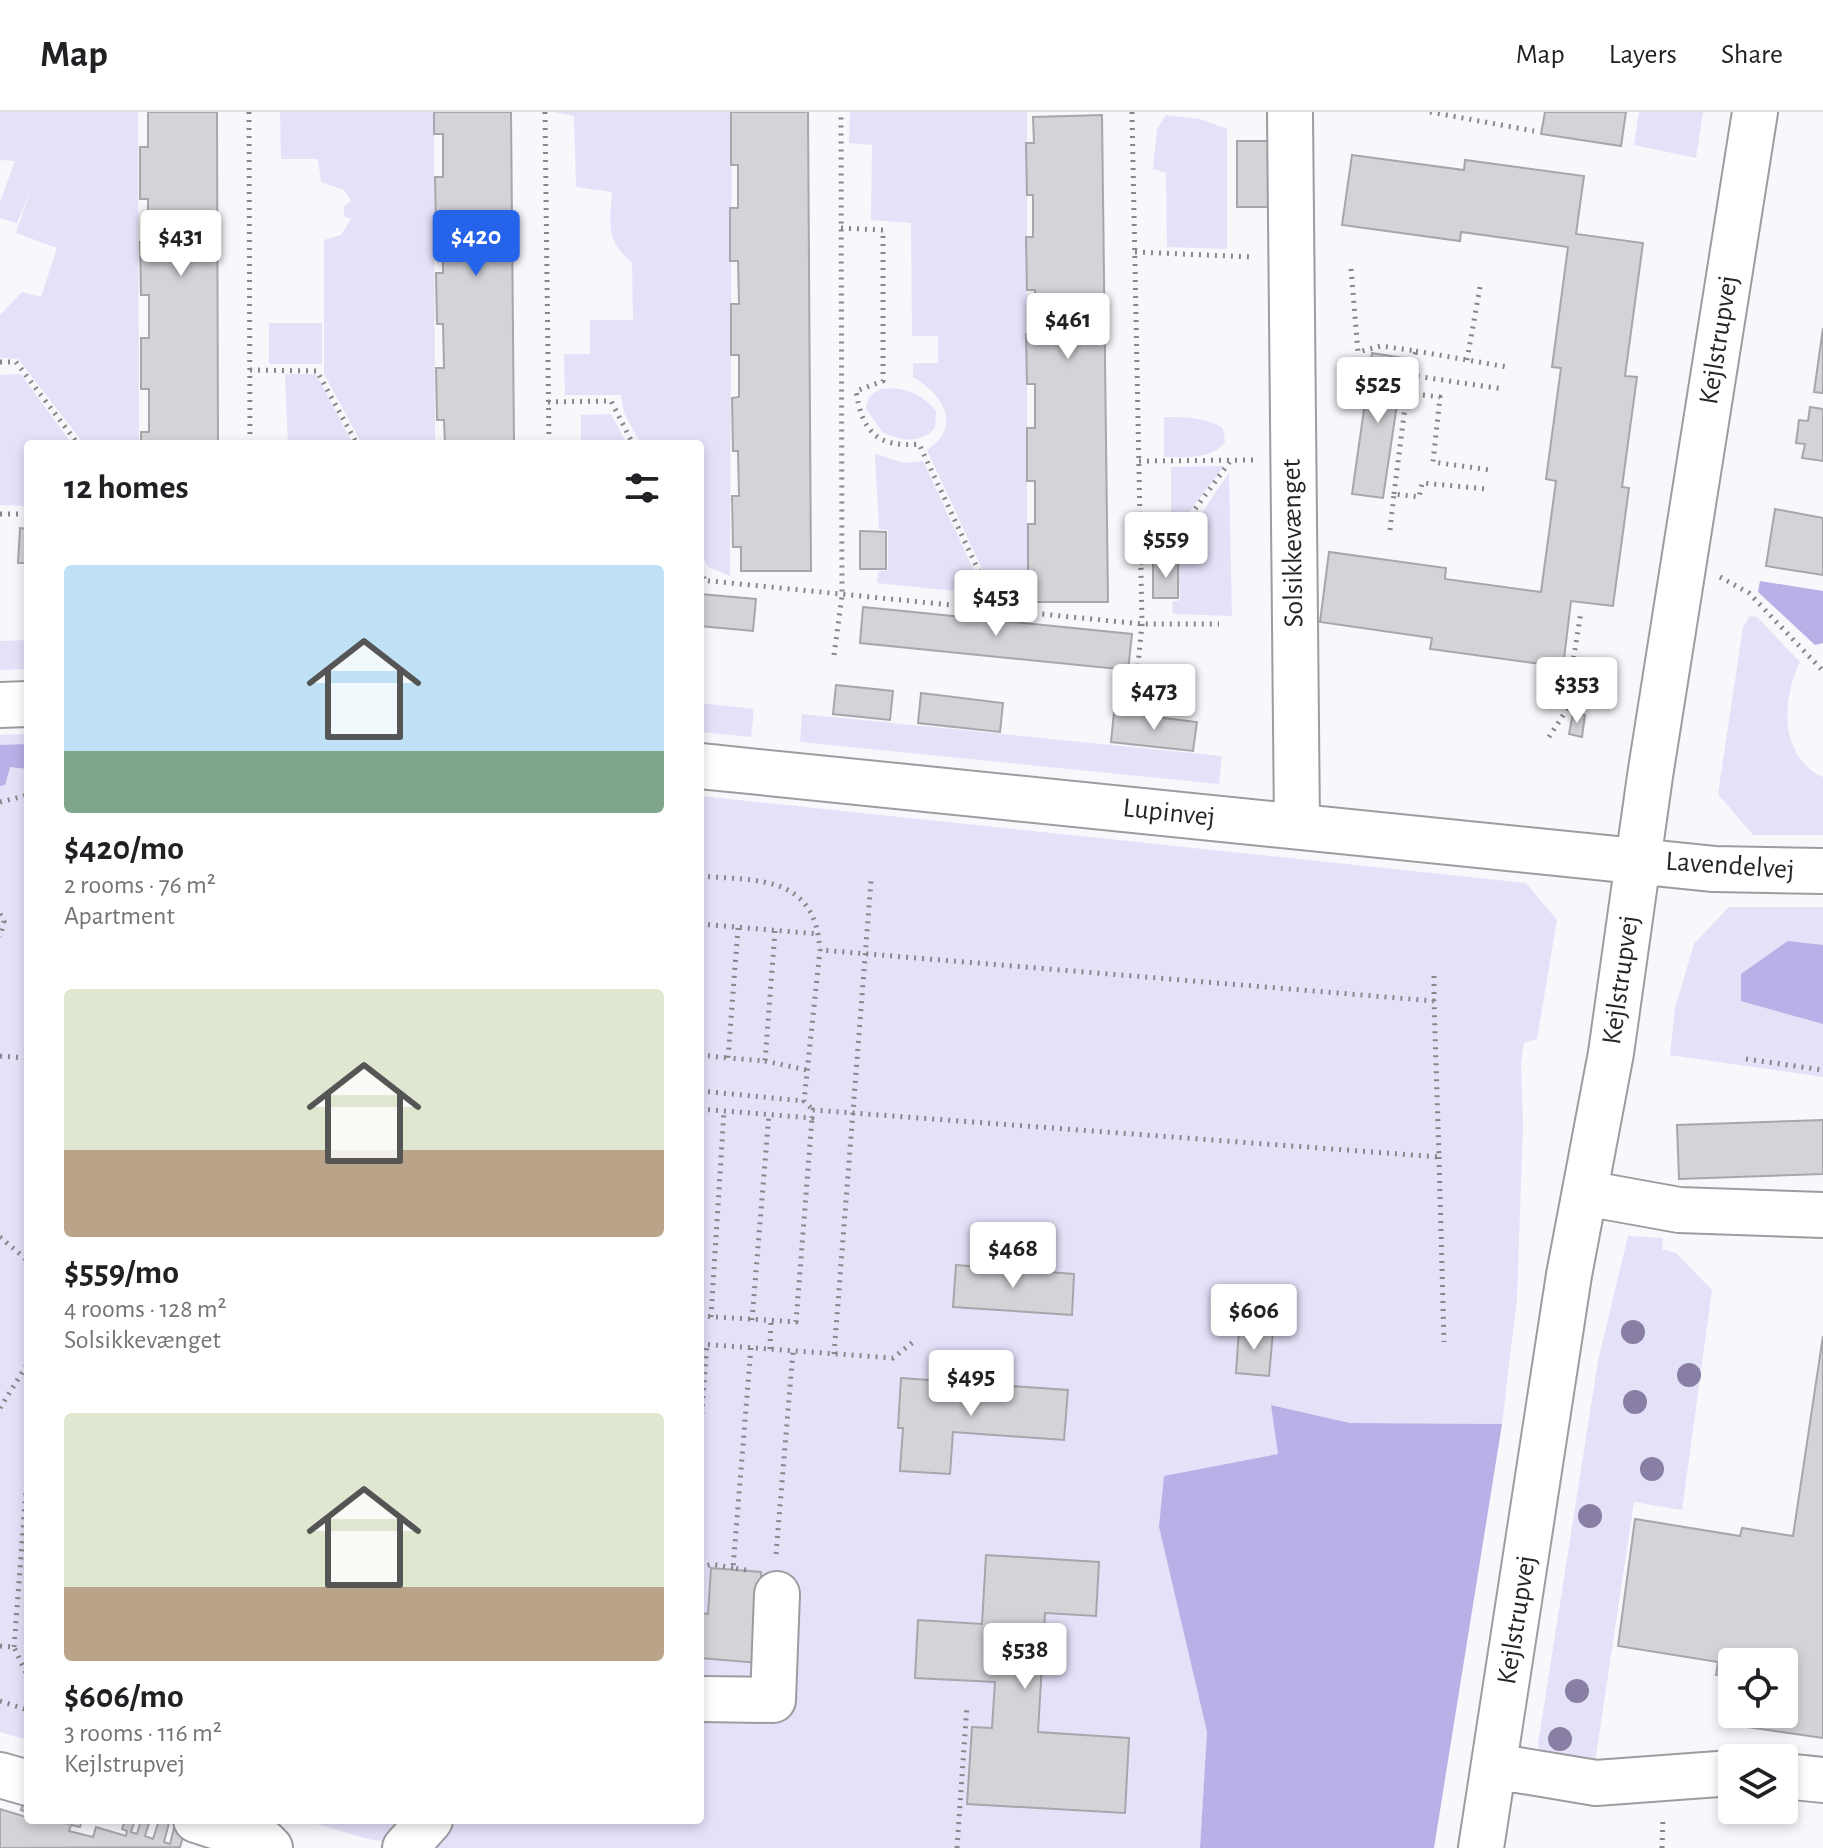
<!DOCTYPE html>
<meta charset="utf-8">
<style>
body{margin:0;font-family:"Alegreya Sans",sans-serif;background:#f2f2f2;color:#202124;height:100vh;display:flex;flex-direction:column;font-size:30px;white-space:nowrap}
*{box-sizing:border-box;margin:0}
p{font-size:26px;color:#757577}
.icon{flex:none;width:44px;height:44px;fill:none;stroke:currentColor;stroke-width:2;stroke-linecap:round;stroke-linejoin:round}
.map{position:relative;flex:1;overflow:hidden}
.sheet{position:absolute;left:24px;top:328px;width:680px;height:1384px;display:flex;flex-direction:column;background:#fff;border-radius:8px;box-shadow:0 4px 12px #0003}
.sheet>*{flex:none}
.fabs{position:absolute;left:1718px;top:1536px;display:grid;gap:16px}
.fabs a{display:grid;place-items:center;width:80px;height:80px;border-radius:8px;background:#fff;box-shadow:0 4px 12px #0003;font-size:40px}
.price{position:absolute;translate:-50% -68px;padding:0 18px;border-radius:8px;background:#fff;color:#222;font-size:26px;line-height:52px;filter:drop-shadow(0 2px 4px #0008)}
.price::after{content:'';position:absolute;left:50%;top:48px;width:24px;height:18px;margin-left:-12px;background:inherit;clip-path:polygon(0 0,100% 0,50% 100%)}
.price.selected{background:#2563eb;color:#fff}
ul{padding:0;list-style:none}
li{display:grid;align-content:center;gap:16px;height:424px;padding:0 40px}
li span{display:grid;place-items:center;height:248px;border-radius:8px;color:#555}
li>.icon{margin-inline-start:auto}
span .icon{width:144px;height:144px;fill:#fffc;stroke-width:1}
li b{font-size:34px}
h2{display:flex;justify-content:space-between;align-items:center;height:96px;padding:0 40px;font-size:34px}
header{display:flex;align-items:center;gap:48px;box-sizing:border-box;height:112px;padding:0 40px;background:#fff;border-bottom:2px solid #e0e0e0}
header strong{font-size:38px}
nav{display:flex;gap:44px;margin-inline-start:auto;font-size:28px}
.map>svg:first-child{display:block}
.green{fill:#e4e2f9}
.forest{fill:#b8b0e6}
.building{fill:#d4d3d8;stroke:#a7a6ac;stroke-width:2}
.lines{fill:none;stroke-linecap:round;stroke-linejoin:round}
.minor-casing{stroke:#9c9ca1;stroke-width:48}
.path{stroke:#87878a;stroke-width:5;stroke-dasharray:2 6;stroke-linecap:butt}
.minor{stroke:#fff;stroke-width:44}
.tree{fill:#897fa4}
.labels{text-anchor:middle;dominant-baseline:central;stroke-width:8;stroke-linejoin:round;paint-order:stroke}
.street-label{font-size:28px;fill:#262628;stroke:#fff}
</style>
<header>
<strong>Map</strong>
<nav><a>Map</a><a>Layers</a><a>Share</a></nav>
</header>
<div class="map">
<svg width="1823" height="1736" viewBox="0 0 1823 1736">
<rect width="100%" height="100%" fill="#f7f7fc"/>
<path class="green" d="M0,0H138L139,332H84L18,247L0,246V203L22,180L41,185L57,136L16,121L30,80L17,111L0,106V90L15,49L0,48Z
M280,0H434L435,332H362L324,262V128L341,123L351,107L344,104V94L351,89L344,78L321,70L318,47H281Z
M554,0H732L730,464L708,455L700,440V332H641L624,301L621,283H565L564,242H590V208H633L632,151C605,127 610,114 612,80L576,75L574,4Z
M850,0H1027V490L994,483L927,338C963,315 943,282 913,265V251H938V224H912L911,111L871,108L872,33L849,31Z
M1639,0H1703L1696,46L1634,33Z
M1166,3L1200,7L1227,17V137L1167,135L1166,61L1153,57L1157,17Z
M269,211H322V252H269Z
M21,262L72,332H28V394L0,393V263Z
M285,262H316L353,332H288Z
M880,277C903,274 921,281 936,299L935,316C921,332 900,329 882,320L866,296L869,285Z
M611,302L627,332H581V303Z
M1164,305C1185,305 1205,305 1223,316L1225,330C1211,348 1185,345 1164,345Z
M875,342L905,351L923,349L985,482L877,471L878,460L888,458V418L879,417Z
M1224,354L1171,424V355Z
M1229,361L1232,504L1173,502L1172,490L1180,488L1178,448L1170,447Z
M1750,504L1757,505L1800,550C1782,586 1778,645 1823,665V723H1753L1718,682L1743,515Z
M28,528V557L0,558V529Z
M700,591L754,597L751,625L700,620Z
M802,602L1222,644L1219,672L800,630Z
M28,622V1628L0,1620V623Z
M700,684L1526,771L1557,808L1537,927L1524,931L1521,951L1523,1013L1517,1186L1502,1312L1350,1311L1272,1293L1279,1342L1159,1415L1207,1620L1200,1736H421L368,1727L304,1708H700Z
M1729,795H1823V965L1670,943L1675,896L1694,832Z
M1628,1124L1663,1126L1662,1137L1676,1141L1712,1178L1682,1398L1634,1390L1595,1650L1539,1639L1538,1632L1598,1249Z"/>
<path class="forest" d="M1760,469L1823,479V531L1815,533L1758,480Z
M28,632V657L10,655L5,673L0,674V633Z
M1788,829L1823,833V912L1741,889V862Z
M1271,1293L1350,1311L1502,1312L1434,1736H1200L1207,1620L1159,1415L1164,1364L1278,1342Z"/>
<path class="building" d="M148,0H217L218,332H141V320H149V277H141V226H149V183H141L140,130H148V87H140V35H148Z
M434,0H511L514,332H445L444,308H437L436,256H444L443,212H437L436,161H443V118H436L435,65H443V22H434Z
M731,0H808L811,459H741V435H733L732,384H739L738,339H733L732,286L739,285V243H731V192H739L738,149H730V96H738V53H731Z
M1545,0H1626L1621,34L1541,22Z
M1102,3L1108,490H1036V463H1028V412H1035V369H1027V316H1035V272H1027L1026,222H1035V178H1027L1026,125H1033V83H1027L1026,31H1034L1033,5Z
M1237,29H1268V95H1237Z
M1352,43L1464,58L1465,48L1584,64L1576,122L1643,131L1625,264L1637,265L1622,375L1629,376L1613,494L1571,489L1563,555L1430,537L1432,526L1320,510L1329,440L1446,456L1445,467L1541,480L1556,369L1546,367L1561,256L1552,255L1568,135L1461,120L1460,129L1342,113Z
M1823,216V281L1814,280Z
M1372,241L1404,246L1383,386L1352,382Z
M1810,295L1823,297V349L1802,346L1805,332L1796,331L1799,308L1808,309Z
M1775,397L1823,406V463L1766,454Z
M20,416L28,417V451H18Z
M860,419L886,420V457H860Z
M1153,450H1178V486H1153Z
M700,482L756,487L753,519L700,514Z
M863,495L1132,522L1128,558L860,531Z
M836,573L893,579L890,608L833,602Z
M921,581L1003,591L1000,620L918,611Z
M1114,600L1197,610L1193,639L1111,630Z
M1573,601L1585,603L1582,625L1569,622Z
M1823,1008V1062L1679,1067L1677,1013Z
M956,1153L1074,1162L1072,1203L953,1195Z
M1239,1217L1273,1220L1269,1264L1236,1261Z
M1823,1224V1626L1733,1613L1735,1602H1784V1550H1732V1565L1716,1563L1718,1550L1618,1534L1635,1407L1740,1424L1742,1416L1793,1424Z
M901,1266L1068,1278L1064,1328L953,1320L950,1362L900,1359L903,1316H898Z
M986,1443L1099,1450L1096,1504L1045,1501L1038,1620L1129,1626L1125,1701L967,1692L972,1615L992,1616L995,1570L915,1566L918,1508L982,1512Z
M711,1456L761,1460L759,1551L700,1546V1488L701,1501L708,1502Z
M27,1679L28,1708H63L68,1712L69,1708H82L80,1715L71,1713L69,1719L93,1725L96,1715L126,1724L127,1719L122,1717L125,1708H135L131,1720L137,1722L141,1708H150L145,1724L153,1727L159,1708L169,1711L164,1730L170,1732L175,1712L186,1715L180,1735L0,1736V1697L26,1705L27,1700L21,1698Z"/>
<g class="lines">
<g class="minor-casing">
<path id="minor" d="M1290,3L1297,714
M0,593L28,592
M700,654L1714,757L1823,759
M1585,1081L1679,1098L1823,1103
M700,1587L773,1588L777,1482
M1494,1654L1596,1671L1732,1661
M0,1663L28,1671
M1784,1664L1823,1668
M196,1708L264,1730L270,1736
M405,1736L430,1708
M1481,1736L1569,1163L1611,941L1650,664L1755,0"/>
</g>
<path class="path" d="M249,0L250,332
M545,0L549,332
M1132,0L1142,512L1136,574
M1430,0L1534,19
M841,116L883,118V269L856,279C862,319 877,336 919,332L997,498
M1135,140L1252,145
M1351,157L1358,240L1381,234L1416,239L1409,263L1503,277
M1416,239L1507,255
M1467,248L1480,175
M0,250H16L78,332
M250,258L317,259L357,332
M1407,281L1440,285L1433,350L1490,358
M548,290L611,289L633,332
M1139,349L1254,348
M1394,382L1409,263
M0,402H28
M1390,418L1394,382L1419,385L1422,371L1487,377
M1140,451L1162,442L1231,348
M700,458L705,468
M1720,465L1749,481L1823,559
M700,468L1142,512H1219
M834,543L842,484L841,0
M1549,625L1577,582L1572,556L1581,500
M0,690L28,683
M700,764C760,769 815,763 820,838L804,989L813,998
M0,802L4,809L0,825
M700,812L819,822
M738,816L728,946L765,949L775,819
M1434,864V889
M700,943L728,946
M0,944L28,946
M1746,947L1823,958
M765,949L807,958
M700,979L804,989
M700,997L812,1006L813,998L1439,1045L1434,889L820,838
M1439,1045L1444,1230
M0,1125L28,1149
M700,1204L796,1210L812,1006
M711,1205L724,999
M752,1208L769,1002
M700,1232L893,1246L913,1230
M770,1237L771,1209
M834,1242L871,769
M0,1296L28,1251
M700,1326L707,1232
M776,1442L793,1239
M700,1456L712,1452L733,1456
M746,1458L733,1456L751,1235
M0,1534L14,1535L28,1565
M14,1535L28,1353
M0,1589L28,1598
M957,1736L967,1593
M1662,1736L1663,1706"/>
<use href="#minor" class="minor"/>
</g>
<g class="tree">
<circle cx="1633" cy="1220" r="12"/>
<circle cx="1689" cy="1263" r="12"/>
<circle cx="1635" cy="1290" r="12"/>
<circle cx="1652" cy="1357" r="12"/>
<circle cx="1590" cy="1404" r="12"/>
<circle cx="1577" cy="1579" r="12"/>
<circle cx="1560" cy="1627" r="12"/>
</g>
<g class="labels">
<g class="street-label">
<text transform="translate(1719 228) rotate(-81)">Kejlstrupvej</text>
<text transform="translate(1293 431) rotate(-91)">Solsikkevænget</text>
<text transform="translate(1169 701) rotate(6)">Lupinvej</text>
<text transform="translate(1730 754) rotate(4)">Lavendelvej</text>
<text transform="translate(1621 868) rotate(-82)">Kejlstrupvej</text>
<text transform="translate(1517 1508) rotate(-81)">Kejlstrupvej</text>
</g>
</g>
</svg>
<div class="fabs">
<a><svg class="icon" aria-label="locate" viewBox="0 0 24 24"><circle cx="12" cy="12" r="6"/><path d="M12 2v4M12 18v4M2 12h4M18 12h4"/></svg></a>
<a><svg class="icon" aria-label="layers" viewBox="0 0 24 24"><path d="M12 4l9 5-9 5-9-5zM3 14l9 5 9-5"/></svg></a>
</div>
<b class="price" style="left:181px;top:166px">$431</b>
<b class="price selected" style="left:476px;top:166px">$420</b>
<b class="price" style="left:1068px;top:249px">$461</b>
<b class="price" style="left:1378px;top:313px">$525</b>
<b class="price" style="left:1166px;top:468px">$559</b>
<b class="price" style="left:996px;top:526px">$453</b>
<b class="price" style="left:1577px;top:613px">$353</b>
<b class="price" style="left:1154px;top:620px">$473</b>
<b class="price" style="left:1013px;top:1178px">$468</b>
<b class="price" style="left:1254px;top:1240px">$606</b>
<b class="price" style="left:971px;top:1306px">$495</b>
<b class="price" style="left:1025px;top:1579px">$538</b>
<section class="sheet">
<h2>12 homes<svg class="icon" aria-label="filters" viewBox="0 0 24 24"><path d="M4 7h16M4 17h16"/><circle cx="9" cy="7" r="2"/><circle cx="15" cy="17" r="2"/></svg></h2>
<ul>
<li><span style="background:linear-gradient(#bfe0f5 75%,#7fa58c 0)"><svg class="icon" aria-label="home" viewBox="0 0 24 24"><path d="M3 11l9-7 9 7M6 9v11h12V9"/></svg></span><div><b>$420/mo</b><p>2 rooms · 76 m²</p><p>Apartment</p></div></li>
<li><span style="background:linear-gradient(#dfe7d0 65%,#b9a48a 0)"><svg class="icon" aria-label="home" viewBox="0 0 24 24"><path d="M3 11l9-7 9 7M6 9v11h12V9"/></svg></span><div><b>$559/mo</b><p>4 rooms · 128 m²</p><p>Solsikkevænget</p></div></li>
<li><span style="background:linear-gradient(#dfe7d0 70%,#b9a48a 0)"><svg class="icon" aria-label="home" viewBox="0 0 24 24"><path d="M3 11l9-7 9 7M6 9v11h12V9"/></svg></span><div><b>$606/mo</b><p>3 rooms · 116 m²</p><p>Kejlstrupvej</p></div></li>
</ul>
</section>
</div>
